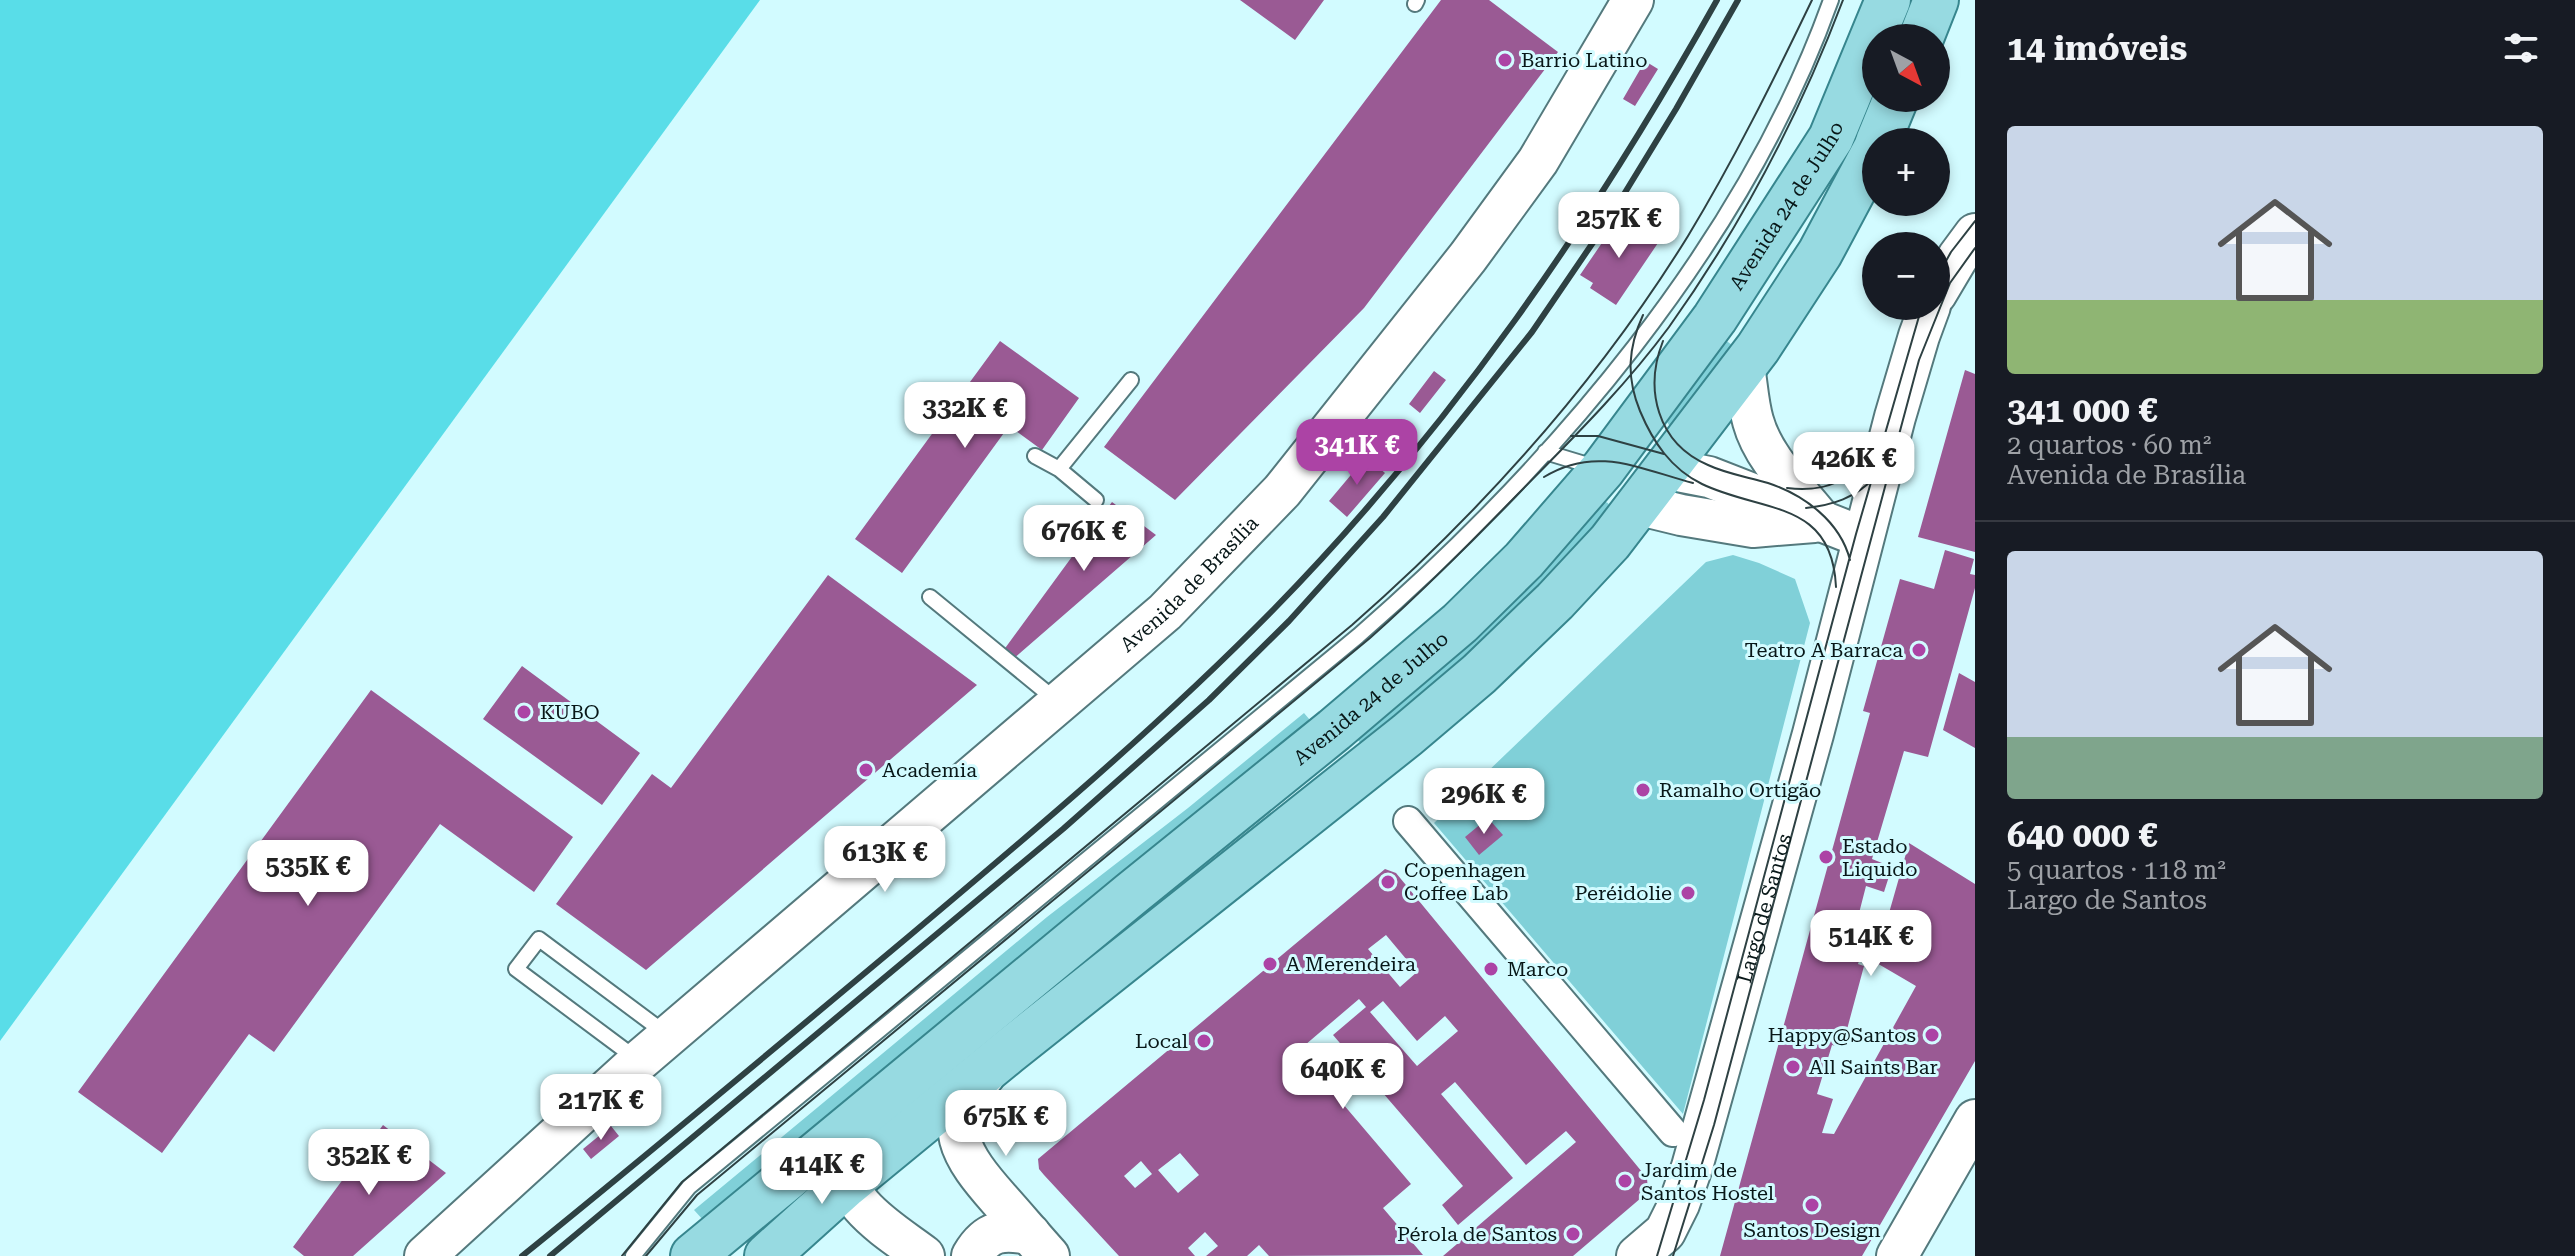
<!DOCTYPE html>
<html lang="pt">
<meta charset="utf-8">
<style>
body{margin:0;font-family:"Roboto Serif",serif;background:#242831;color:#f1f3f6;height:100vh;display:flex;flex-direction:column;font-size:30px;white-space:nowrap}
*{box-sizing:border-box;margin:0}
p{font-size:26px;color:#9ea1a6}
.icon{flex:none;width:44px;height:44px;fill:none;stroke:currentColor;stroke-width:2;stroke-linecap:round;stroke-linejoin:round}
.map{position:relative;flex:1;overflow:hidden}
.panel{display:flex;flex-direction:column;background:#171b24;width:600px}
.panel>*{flex:none}
.needle{width:52px;rotate:139deg}
.fabs{position:absolute;left:1862px;top:24px;display:grid;gap:16px}
.fabs a{display:grid;place-items:center;width:88px;height:88px;border-radius:50%;background:#171b24;box-shadow:0 4px 12px #0003;font-size:40px}
.price{position:absolute;translate:-50% -68px;padding:0 18px;border-radius:16px;background:#fff;color:#222;font-size:26px;line-height:52px;filter:drop-shadow(0 2px 4px #0008)}
.price::after{content:'';position:absolute;left:50%;top:48px;width:24px;height:18px;margin-left:-12px;background:inherit;clip-path:polygon(0 0,100% 0,50% 100%)}
.price.on{background:#ac43a5;color:#fff}
ul{padding:0;list-style:none}
li{display:grid;align-content:center;gap:16px;height:424px;padding:0 32px}
li+li{border-top:2px solid #363941}
li span{display:grid;place-items:center;height:248px;border-radius:8px;color:#555}
li>.icon{margin-inline-start:auto}
span .icon{width:144px;height:144px;fill:#fffc;stroke-width:1}
li b{font-size:34px}
h2{display:flex;justify-content:space-between;align-items:center;height:96px;padding:0 32px;font-size:34px}
main{display:flex;flex:1;min-height:0}
.map>svg:first-child{display:block}
.green{fill:#80d0d8}
.water{fill:#59dde8}
.building{fill:#9a5a94;fill-rule:evenodd}
.lines{fill:none;stroke-linecap:round;stroke-linejoin:round}
.lane-casing{stroke:#54797d;stroke-width:18}
.street-casing{stroke:#54797d;stroke-width:32}
.secondary-casing{stroke:#54797d;stroke-width:44}
.primary-casing{stroke:#37868e;stroke-width:48}
.lane{stroke:#fff;stroke-width:14}
.street{stroke:#fff;stroke-width:28}
.secondary{stroke:#fff;stroke-width:40}
.primary{stroke:#97dae1;stroke-width:44}
.tram{stroke:#2e4143;stroke-width:2}
.rail{stroke:#2e4143;stroke-width:6}
.poi-dot{fill:#ac43a5;stroke:#d2fbff;stroke-width:3}
.labels{text-anchor:middle;dominant-baseline:central;stroke-width:6;stroke-linejoin:round;paint-order:stroke}
.poi-label{font-size:20px;fill:#081718;stroke:#d2fbff;text-anchor:start}
.street-label{font-size:20px;fill:#081718;stroke:#d2fbff}
</style>
<main>
<div class="map">
<svg width="1975" height="1256" viewBox="0 0 1975 1256">
<rect width="100%" height="100%" fill="#d2fbff"/>
<path class="green" d="M1721,337L1739,350L1671,428L1665,419Z
M1601,500L1608,503L1611,509L1518,614L1366,750L1353,734Z
M1733,555L1759,563L1795,579L1810,623L1683,1114L1434,823L1706,562Z
M1304,713L1315,726L1044,937L704,1221L694,1210L1047,917L1188,808Z"/>
<path class="water" d="M0,0H760L0,1041Z"/>
<path class="building" d="M1240,0H1324L1295,40Z
M1441,0H1489L1558,52L1364,308L1175,500L1104,447Z
M1645,61L1658,69L1635,106L1623,99Z
M1619,218L1631,226L1634,222L1660,240L1616,305L1590,288L1593,283L1580,275Z
M1000,341L1079,398L1042,450L1009,426L902,573L855,539Z
M1965,370L1975,374V552L1918,537Z
M1434,371L1446,380L1420,413L1409,404Z
M1366,457L1385,473L1347,517L1329,501Z
M1112,502L1156,535L1012,660L1003,651Z
M1945,550L1974,559L1970,574L1975,575V588L1928,757L1904,751L1872,859L1892,867L1884,892L1866,886L1857,921L1870,928L1858,964L1864,966L1842,1048L1832,1045L1817,1094L1833,1099L1822,1133L1834,1134L1916,986L1875,962L1909,843L1975,884V1061L1862,1256H1720L1862,742L1870,713L1863,711L1900,579L1934,589Z
M828,575L977,685L646,970L556,904L652,774L671,788Z
M522,666L640,753L602,805L483,719Z
M1959,673L1975,682V748L1943,730Z
M371,690L573,837L534,892L440,824L274,1052L249,1034L162,1153L78,1092Z
M1488,818L1503,835L1479,855L1465,837Z
M1385,869L1396,873L1647,1178L1648,1192L1573,1256H1443L1576,1142L1566,1131L1526,1165L1455,1082L1441,1094L1513,1178L1458,1225L1442,1205L1463,1186L1333,1035L1366,1007L1359,999L1298,1051L1411,1184L1383,1208L1423,1255L1269,1256L1259,1245L1247,1256H1206L1218,1246L1205,1232L1188,1248L1195,1256H1119L1044,1175L1039,1169L1038,1159ZM1386,935L1417,972L1400,987L1368,949ZM1383,1001L1417,1041L1445,1016L1458,1031L1417,1066L1370,1012ZM1180,1153L1199,1175L1178,1193L1158,1170ZM1141,1161L1152,1174L1135,1188L1124,1176Z
M383,1125L446,1173L353,1256H304L293,1247Z
M611,1126L619,1136L591,1159L583,1149Z"/>
<g class="lines">
<g class="lane-casing">
<path id="lane" d="M1415,4L1417,0
M1545,452L1598,468
M1035,456L1059,469
M1096,500L1059,469L1131,380
M930,597L1057,701
M638,1060L516,969L539,939L665,1033
M633,1256L689,1187L1358,636C1552,467 1743,246 1831,0"/>
</g>
<g class="street-casing">
<path id="street" d="M1408,821L1673,1132"/>
</g>
<g class="secondary-casing">
<g id="secondary">
<path d="M1936,294L1958,257L1975,234"/>
<path d="M1744,366C1747,384 1748,404 1753,421C1763,458 1796,489 1819,518"/>
<path d="M1668,469L1709,477L1862,537"/>
<path d="M1640,505L1681,515L1753,527L1814,522"/>
<path d="M984,1076C937,1123 962,1157 999,1199C1016,1218 1032,1237 1049,1256"/>
<path d="M844,1153C836,1201 891,1231 924,1256"/>
<path id="s1" d="M425,1256L639,1061L1165,612L1282,491L1468,257L1538,161L1633,0"/>
<path d="M972,1256C987,1230 1002,1229 1030,1234"/>
<path id="s2" d="M1637,1256L1665,1232L1679,1204L1692,1167L1813,734L1895,417L1919,336L1930,306"/>
<path d="M1897,1256L1975,1120"/>
</g>
</g>
<g class="primary-casing">
<g id="primary">
<path d="M1921,38L1936,0"/>
<path d="M1878,142L1896,98"/>
<path id="s3" d="M693,1256L1131,894L1334,730L1460,623L1524,560L1603,469L1715,318L1831,138L1888,0"/>
<path d="M767,1256L846,1185L1008,1052L1407,735L1479,674L1555,601L1610,542L1758,348L1820,253L1876,148"/>
</g>
</g>
<use href="#lane" class="lane"/>
<use href="#street" class="street"/>
<use href="#secondary" class="secondary"/>
<use href="#primary" class="primary"/>
<path class="tram" d="M1936,279L1951,252L1975,221
M1643,315C1628,348 1626,377 1640,411C1653,442 1671,469 1702,484C1762,513 1832,499 1836,587
M1663,341C1644,389 1657,443 1708,465C1727,474 1748,477 1768,483C1804,495 1840,521 1850,560
M1571,436H1598L1664,454
M1544,477C1596,445 1640,469 1693,483
M1787,488C1824,493 1855,480 1876,448
M1806,508C1833,505 1855,498 1874,478
M622,1256L682,1182L1352,625C1482,511 1597,383 1688,236C1734,160 1773,81 1812,0
M646,1256L697,1195L1370,638C1422,592 1470,543 1518,494C1571,440 1624,388 1669,327C1741,226 1799,116 1843,0
M1657,1256L1704,1100L1856,534L1922,306
M1673,1256L1714,1125L1919,360L1950,283L1975,248"/>
<path class="rail" d="M522,1256C652,1151 780,1044 908,937C1033,832 1159,726 1274,609C1451,428 1594,220 1717,0
M550,1256L1063,829L1209,700L1289,621L1383,517L1532,332L1607,222L1676,109L1738,0"/>
</g>
<g class="poi-dot">
<circle cx="1505" cy="60" r="8"/>
<circle cx="1919" cy="650" r="8"/>
<circle cx="524" cy="712" r="8"/>
<circle cx="866" cy="770" r="8"/>
<circle cx="1643" cy="790" r="8"/>
<circle cx="1826" cy="857" r="8"/>
<circle cx="1388" cy="882" r="8"/>
<circle cx="1688" cy="893" r="8"/>
<circle cx="1270" cy="964" r="8"/>
<circle cx="1491" cy="969" r="8"/>
<circle cx="1932" cy="1035" r="8"/>
<circle cx="1204" cy="1041" r="8"/>
<circle cx="1793" cy="1067" r="8"/>
<circle cx="1625" cy="1181" r="8"/>
<circle cx="1812" cy="1205" r="8"/>
<circle cx="1573" cy="1234" r="8"/>
</g>
<g class="labels">
<g class="poi-label">
<text x="1521" y="60">Barrio Latino</text>
<text x="1903" y="650" text-anchor="end">Teatro A Barraca</text>
<text x="540" y="712">KUBO</text>
<text x="882" y="770">Academia</text>
<text x="1659" y="790">Ramalho Ortigão</text>
<text x="1842" y="846">Estado<tspan x="1842" dy="23">Liquido</tspan></text>
<text x="1404" y="870">Copenhagen<tspan x="1404" dy="23">Coffee Lab</tspan></text>
<text x="1672" y="893" text-anchor="end">Peréidolie</text>
<text x="1286" y="964">A Merendeira</text>
<text x="1507" y="969">Marco</text>
<text x="1916" y="1035" text-anchor="end">Happy@Santos</text>
<text x="1188" y="1041" text-anchor="end">Local</text>
<text x="1809" y="1067">All Saints Bar</text>
<text x="1641" y="1170">Jardim de<tspan x="1641" dy="23">Santos Hostel</tspan></text>
<text x="1812" y="1230" text-anchor="middle">Santos Design</text>
<text x="1557" y="1234" text-anchor="end">Pérola de Santos</text>
</g>
<g class="street-label">
<text stroke="none"><textPath href="#s3" startOffset="1526">Avenida 24 de Julho</textPath></text>
<text stroke="none"><textPath href="#s1" startOffset="1018">Avenida de Brasília</textPath></text>
<text stroke="none"><textPath href="#s3" startOffset="878">Avenida 24 de Julho</textPath></text>
<text stroke="none"><textPath href="#s2" startOffset="376">Largo de Santos</textPath></text>
</g>
</g>
</svg>
<div class="fabs">
<a><svg class="needle" viewBox="-14 -14 28 28"><path d="M0-13l5 13h-10z" fill="#e53935"/><path d="M0 13l5-13h-10z" fill="#9ea1a6"/></svg></a>
<a>+</a>
<a>−</a>
</div>
<b class="price" style="left:1619px;top:260px">257K €</b>
<b class="price" style="left:965px;top:450px">332K €</b>
<b class="price on" style="left:1357px;top:487px">341K €</b>
<b class="price" style="left:1854px;top:500px">426K €</b>
<b class="price" style="left:1084px;top:573px">676K €</b>
<b class="price" style="left:1484px;top:836px">296K €</b>
<b class="price" style="left:885px;top:894px">613K €</b>
<b class="price" style="left:308px;top:908px">535K €</b>
<b class="price" style="left:1871px;top:978px">514K €</b>
<b class="price" style="left:1343px;top:1111px">640K €</b>
<b class="price" style="left:601px;top:1142px">217K €</b>
<b class="price" style="left:1006px;top:1158px">675K €</b>
<b class="price" style="left:369px;top:1197px">352K €</b>
<b class="price" style="left:822px;top:1206px">414K €</b>
</div>
<section class="panel">
<h2>14 imóveis<svg class="icon" aria-label="filters" viewBox="0 0 24 24"><path d="M4 7h16M4 17h16"/><circle cx="9" cy="7" r="2"/><circle cx="15" cy="17" r="2"/></svg></h2>
<ul>
<li><span style="background:linear-gradient(#c9d6e8 70%,#8fb573 0)"><svg class="icon" aria-label="home" viewBox="0 0 24 24"><path d="M3 11l9-7 9 7M6 9v11h12V9"/></svg></span><div><b>341 000 €</b><p>2 quartos · 60 m²</p><p>Avenida de Brasília</p></div></li>
<li><span style="background:linear-gradient(#c9d6e8 75%,#7fa58c 0)"><svg class="icon" aria-label="home" viewBox="0 0 24 24"><path d="M3 11l9-7 9 7M6 9v11h12V9"/></svg></span><div><b>640 000 €</b><p>5 quartos · 118 m²</p><p>Largo de Santos</p></div></li>
</ul>
</section>
</main>
